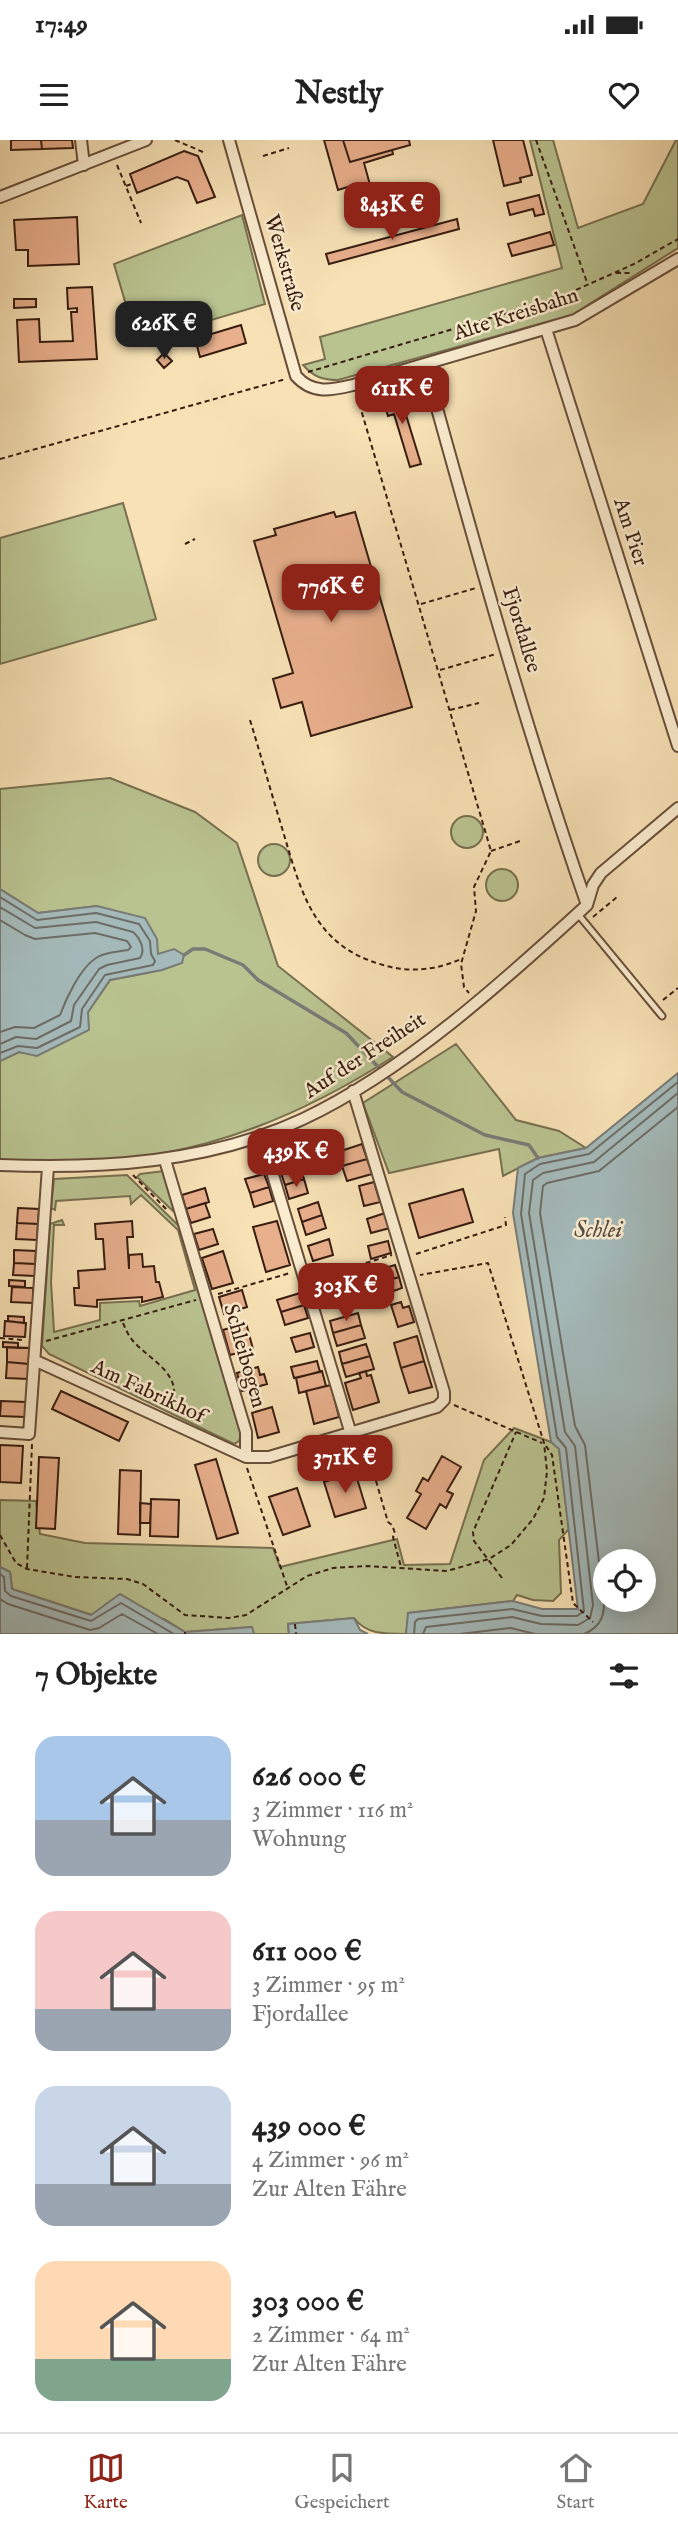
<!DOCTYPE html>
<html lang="de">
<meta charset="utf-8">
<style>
body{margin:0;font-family:"IM FELL English",serif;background:#f6f6f6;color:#222;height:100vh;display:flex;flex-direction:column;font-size:26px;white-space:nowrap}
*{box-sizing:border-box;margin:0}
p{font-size:23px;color:#767676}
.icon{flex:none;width:38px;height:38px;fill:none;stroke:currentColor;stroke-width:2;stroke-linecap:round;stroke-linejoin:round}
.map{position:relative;height:1494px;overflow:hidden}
.side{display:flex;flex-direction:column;background:#fff;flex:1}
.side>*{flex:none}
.fabs{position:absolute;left:593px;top:1409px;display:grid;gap:14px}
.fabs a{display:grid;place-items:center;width:63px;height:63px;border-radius:50%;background:#fff;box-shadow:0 4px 18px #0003;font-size:35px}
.price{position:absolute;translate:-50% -60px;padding:0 16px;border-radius:14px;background:#8f2418;color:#fff;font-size:23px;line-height:46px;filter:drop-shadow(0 2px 4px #0008)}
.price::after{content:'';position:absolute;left:50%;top:42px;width:21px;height:16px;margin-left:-10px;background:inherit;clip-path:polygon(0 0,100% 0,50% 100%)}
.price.current{background:#222;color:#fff}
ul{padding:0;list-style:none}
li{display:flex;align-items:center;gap:21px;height:175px;padding:0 35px}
li span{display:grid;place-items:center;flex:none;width:196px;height:140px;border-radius:21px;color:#555}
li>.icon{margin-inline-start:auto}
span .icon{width:84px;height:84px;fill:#fffc;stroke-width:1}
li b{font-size:30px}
h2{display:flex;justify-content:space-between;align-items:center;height:84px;padding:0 35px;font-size:30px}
.status{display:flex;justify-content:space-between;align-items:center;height:49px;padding:0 35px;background:#fff;direction:ltr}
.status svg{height:19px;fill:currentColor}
header{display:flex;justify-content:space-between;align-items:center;height:91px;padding:0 35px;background:#fff;font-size:32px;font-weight:700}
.menu{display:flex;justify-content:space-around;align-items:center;height:98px;border-top:2px solid #e0e0e0;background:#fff;font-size:19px;color:#767676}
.menu a{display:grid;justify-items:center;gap:4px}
.menu .current{color:#8f2418}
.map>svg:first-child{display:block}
.green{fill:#b9c390;stroke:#787050;stroke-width:2}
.water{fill:#a4baba;stroke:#797b76;stroke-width:2;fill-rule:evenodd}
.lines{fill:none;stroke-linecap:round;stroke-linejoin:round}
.shore{stroke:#6e6c66;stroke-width:2}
.stream{stroke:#797b76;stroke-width:3.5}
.building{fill:#e8af8c;stroke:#381d11;stroke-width:2}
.service-casing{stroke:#684e3a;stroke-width:9}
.minor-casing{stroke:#684e3a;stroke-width:14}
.path{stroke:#381d11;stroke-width:2;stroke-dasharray:5 3.5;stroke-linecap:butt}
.service{stroke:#faeccf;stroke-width:5}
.minor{stroke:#faeccf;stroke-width:10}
.labels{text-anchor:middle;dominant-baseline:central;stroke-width:5;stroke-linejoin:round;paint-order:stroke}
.street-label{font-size:21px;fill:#381d11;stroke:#faeccf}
.water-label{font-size:23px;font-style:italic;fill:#584c44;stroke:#faeccf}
</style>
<div class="status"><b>17:49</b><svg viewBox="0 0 49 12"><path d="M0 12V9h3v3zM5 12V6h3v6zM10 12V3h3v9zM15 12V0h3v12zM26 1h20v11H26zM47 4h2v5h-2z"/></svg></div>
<header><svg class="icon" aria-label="menu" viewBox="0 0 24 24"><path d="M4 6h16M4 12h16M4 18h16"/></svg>Nestly<svg class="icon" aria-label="heart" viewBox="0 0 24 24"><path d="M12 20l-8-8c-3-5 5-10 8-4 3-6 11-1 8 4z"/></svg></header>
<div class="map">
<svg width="678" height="1494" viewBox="0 0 678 1494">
<rect width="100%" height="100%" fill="#f7e1b5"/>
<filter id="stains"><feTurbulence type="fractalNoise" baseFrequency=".00286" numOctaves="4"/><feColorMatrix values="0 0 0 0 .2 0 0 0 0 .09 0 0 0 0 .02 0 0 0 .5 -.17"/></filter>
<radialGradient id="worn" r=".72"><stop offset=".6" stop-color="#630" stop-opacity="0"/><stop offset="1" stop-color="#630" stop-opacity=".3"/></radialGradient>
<path class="green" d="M530,0H553L578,88L643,64L676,0H678V108L572,175L338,240C322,240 314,237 303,225L325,219L320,197L562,128Z
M242,75L265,164L137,202L114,124Z
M123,363L156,479L0,524V398Z
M110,638L195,672L237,703L278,826L393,917C265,999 152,1031 0,1021V921L19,912L38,915L88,872L110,840L162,830L158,814L97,766L38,773L0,749V649Z
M451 692a16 16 0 1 1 32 0a16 16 0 1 1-32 0Z
M258 720a16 16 0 1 1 32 0a16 16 0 1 1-32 0Z
M486 745a16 16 0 1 1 32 0a16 16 0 1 1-32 0Z
M456,904L516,980L559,991L586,1008L538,1018L503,1036L499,1009L389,1033L363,963Z
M164,1031L175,1070L173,1071L137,1037L140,1034Z
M127,1035L181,1088L203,1155L241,1294L239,1301L234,1304L49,1214L42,1206L50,1084L62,1080L64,1085H54L51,1142L54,1192L100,1180V1163L139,1161L140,1166L195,1150L178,1090L141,1055L131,1064L130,1056L56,1061L55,1070L51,1068L54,1039Z
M514,1288L551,1302L559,1308L569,1389L559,1400L561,1453L553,1461L533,1460L517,1455L513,1461L409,1473L406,1494C383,1494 366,1494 354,1478L288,1484L289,1494H254L251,1487L185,1492L164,1479L92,1475L12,1449L10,1432L0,1427V1360L36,1361L40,1394L85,1403L273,1408L280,1427L397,1399L404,1425L450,1424L484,1320Z"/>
<path class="water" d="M0,749L38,773L97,766L145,778L157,799L158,814L174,809L184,815L182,823L162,830L110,840L88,872L89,890L37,916L19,912L0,921Z
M678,933V1494H406L408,1473L513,1461L542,1469H578L559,1309L551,1302L513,1073L518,1028L538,1018L586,1008ZM606,1421H644V1460H606Z
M0,1427L10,1432L12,1449L91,1475L120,1454L185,1492L252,1487L254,1494H0Z
M354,1478L360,1490L368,1494H289L288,1484Z"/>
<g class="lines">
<path class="shore" d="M0,757L37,780L96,773L139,784L150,801L151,814L155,821L153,825L105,835L82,869L80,887L37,908L18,906L0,913
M0,767L35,788L96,782L133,792C140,798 146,810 140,818L107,825L99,829L74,865L71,881L36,899L16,897L0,904
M0,780L25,795L35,799L95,793L127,801L131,807L128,810C118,812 105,812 96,818C80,828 66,859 60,875L34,888L15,887L0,892
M0,1434L4,1437L5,1451L11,1456L91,1481L121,1463L174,1494
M0,1459L8,1464L90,1490L99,1488L122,1474L158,1494
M414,1494L415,1482L418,1479L512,1469L542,1476H577L584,1471L566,1308L557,1297L521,1074L525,1034L540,1024L589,1014L678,942
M423,1494L426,1487L512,1477L541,1484L578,1485L590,1478L593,1465L575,1306L565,1292L529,1073L533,1040L543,1033L594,1022L678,953
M460,1494L511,1488L535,1494
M584,1494C598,1488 604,1479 604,1464L585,1305L575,1286L540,1073L543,1046L547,1043L599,1031L678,967"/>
<path class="stream" d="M184,815L193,809H205L243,825L258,840L346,893L402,952L485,995L529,1005L538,1018"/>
</g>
<path class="building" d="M11,0H41L42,9L11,10Z
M41,0H72L73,8L42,9Z
M324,0H343L350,22L392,10L393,14L364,23L375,63L358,68L351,46L338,50Z
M343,0H409L410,5L350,22Z
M493,0H523L532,35L520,38L521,42L504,46Z
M184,11L198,16L215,57L197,63L188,41L177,37L137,53L130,34Z
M539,55L544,74L535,76L533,69L510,75L507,63Z
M77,77L79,124L28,126V110H16L14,80Z
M457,79L459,89L329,124L326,114Z
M550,92L554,105L512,116L508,104Z
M92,147L97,219L19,222L17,180L39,179L40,202L73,201L71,172H77V168L68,169L67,148Z
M14,159H36V167L14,168Z
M241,185L246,203L200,217L195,199Z
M164,213L172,221L164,228L157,220Z
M399,252L421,324L410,327L394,274L388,276L382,257Z
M334,372L336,377L355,372L412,567L311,596L302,562L281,568L273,539L293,533L254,401L276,395L274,389Z
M362,1004L367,1019L342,1026L338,1012Z
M367,1019L372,1034L347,1041L342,1026Z
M299,1024L304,1039L285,1045L280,1030Z
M264,1034L269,1047L250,1053L245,1039Z
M304,1039L308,1053L289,1059L285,1045Z
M374,1042L380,1062L364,1066L359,1046Z
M269,1047L273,1061L254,1067L250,1053Z
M205,1048L209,1062L186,1069L182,1055Z
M463,1049L473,1082L419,1098L409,1064Z
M318,1062L322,1075L302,1082L298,1069Z
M205,1063L210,1077L191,1083L186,1069Z
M18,1068L39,1069L38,1084L17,1083Z
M385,1073L390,1088L371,1093L367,1079Z
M322,1075L326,1088L306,1095L302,1082Z
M132,1081L133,1097H127L129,1129V1115L142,1114L143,1127L154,1126L156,1142H159L163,1157L142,1162V1157L97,1160V1167L75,1165L74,1148H79L78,1131L105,1129L103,1099H96L95,1084Z
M277,1081L290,1125L266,1132L253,1087Z
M17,1083L38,1084L37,1100L16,1099Z
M213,1089L218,1104L199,1110L194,1094Z
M329,1099L333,1115L313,1121L308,1106Z
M388,1101L391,1113L371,1119L368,1106Z
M14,1110L36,1111L35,1124L14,1123Z
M223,1111L233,1143L212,1149L202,1118Z
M14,1123L35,1124V1136L13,1135Z
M395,1125L399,1137L379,1143L375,1131Z
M399,1137L402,1148L383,1155L379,1143Z
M9,1140L25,1141V1147L9,1146Z
M344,1146L349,1162L329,1168L324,1151Z
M12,1147L33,1148V1163L11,1162Z
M242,1150L247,1167L224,1174L219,1157Z
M300,1153L304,1165L281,1172L277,1160Z
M401,1162L403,1168L409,1166L414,1182L398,1187L391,1165Z
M304,1165L308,1178L285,1185L281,1172Z
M358,1173L361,1185L333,1193L330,1181Z
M8,1176L24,1177V1183L8,1181Z
M5,1181L26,1183L25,1197L4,1196Z
M246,1183L253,1209L230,1215L223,1190Z
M361,1185L365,1198L337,1206L333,1193Z
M310,1193L314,1207L296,1212L291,1198Z
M417,1196L424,1221L401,1228L394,1203Z
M3,1202L18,1203V1208L3,1207Z
M366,1204L370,1216L342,1224L339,1212Z
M7,1207L30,1208L29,1224L7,1222Z
M370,1216L374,1229L346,1237L342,1224Z
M317,1221L320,1232L294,1238L291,1227Z
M424,1221L432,1247L409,1253L401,1228Z
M7,1222L29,1224L28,1239L6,1238Z
M258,1227L260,1235L264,1234L267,1244L242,1251L237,1233Z
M322,1231L326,1246L299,1253L296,1238Z
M366,1231L367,1236L371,1235L379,1262L353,1270L345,1243L361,1238L359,1233Z
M331,1245L339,1277L314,1284L306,1251Z
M61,1251L128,1282L119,1301L52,1269Z
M1,1261L26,1262L25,1277L0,1276Z
M272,1267L279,1292L258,1298L252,1273Z
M0,1305L23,1306L21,1343L0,1342Z
M442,1316L461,1327L447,1351L453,1354L446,1368L440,1364L426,1389L407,1378L421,1354L416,1351L423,1338L428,1341Z
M39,1317L59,1318L55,1389L36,1388Z
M216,1319L238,1393L217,1399L195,1325Z
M120,1330L141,1331L140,1395L118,1394Z
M355,1332L366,1368L335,1377L324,1342Z
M297,1348L310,1386L283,1395L269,1357Z
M151,1359L179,1360L178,1397L150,1396Z
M140,1363L151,1364L150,1383H140Z"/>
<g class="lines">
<g class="service-casing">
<path id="service" d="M577,773L662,876"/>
</g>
<g class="minor-casing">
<path id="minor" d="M81,0L84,25
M229,0L296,236C313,255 332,250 353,245L575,180L678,119
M0,57L146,0
M546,189L678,606
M425,225C475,406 525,587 587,765
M261,995L351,1294
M165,1020L246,1292V1317
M0,1025C102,1029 209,1023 303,979C405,931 504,841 587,765L593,745L601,733L678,668
M34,1220L246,1317H269L437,1267L444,1260V1252L353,951
M0,1292L29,1294L48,1027"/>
</g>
<path class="path" d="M175,0L203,12
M536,0L588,145
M263,16L289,8
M117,25L141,83
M126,46L134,43
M616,133H631
M308,232L558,158L634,124L678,99
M357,256L491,711L474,747L476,771L461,824L464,847L469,853
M0,319L286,239
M185,404L195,399
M421,464L476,448
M440,530L496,514
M450,570L479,563
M250,580C261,616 271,652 282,688C301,751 312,805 383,825C409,833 437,830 461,819
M491,711L520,701
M593,777L617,757
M663,860L678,848
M133,1035L168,1071
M416,1114L506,1085L505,1077
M317,1138L392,1115
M218,1154L290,1133
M123,1183C126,1190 129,1197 134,1202C152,1222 186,1235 170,1269
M0,1198L23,1200
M46,1201L196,1160
M454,1265L542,1303
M364,1300L388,1382L392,1385L395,1393L393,1397L401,1427
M546,1306L552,1315L573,1463L593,1482
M247,1328L287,1446
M0,1395L16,1423L27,1429L75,1437L127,1439L143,1444L185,1475L229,1478L246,1475L307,1436L333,1428L368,1426L447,1431L489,1419L511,1405L533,1379L544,1358L547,1331L544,1303L488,1123L420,1135
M27,1428L32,1304
M502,1438L474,1401L473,1392L516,1292
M295,1484L296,1494
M185,1494V1492"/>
<use href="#service" class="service"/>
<use href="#minor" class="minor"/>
</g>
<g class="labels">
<g class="street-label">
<text transform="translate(284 123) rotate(74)">Werkstraße</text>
<text transform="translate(516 175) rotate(-18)">Alte Kreisbahn</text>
<text transform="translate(630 392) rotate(72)">Am Pier</text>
<text transform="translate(521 490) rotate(73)">Fjordallee</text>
<text transform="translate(365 916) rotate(-33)">Auf der Freiheit</text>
<text transform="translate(244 1216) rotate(74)">Schleibogen</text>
<text transform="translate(148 1252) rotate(25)">Am Fabrikhof</text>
</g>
<g class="water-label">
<text x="598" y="1090">Schlei</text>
</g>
</g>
<rect width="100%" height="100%" filter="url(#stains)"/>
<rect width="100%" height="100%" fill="url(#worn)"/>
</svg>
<div class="fabs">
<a><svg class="icon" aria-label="locate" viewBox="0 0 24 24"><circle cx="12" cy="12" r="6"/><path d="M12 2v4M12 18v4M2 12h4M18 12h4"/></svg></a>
</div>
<b class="price" style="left:392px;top:102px">843K €</b>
<b class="price current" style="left:164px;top:221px">626K €</b>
<b class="price" style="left:402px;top:286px">611K €</b>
<b class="price" style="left:331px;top:484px">776K €</b>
<b class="price" style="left:296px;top:1049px">439K €</b>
<b class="price" style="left:346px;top:1183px">303K €</b>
<b class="price" style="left:345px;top:1355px">371K €</b>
</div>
<section class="side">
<h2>7 Objekte<svg class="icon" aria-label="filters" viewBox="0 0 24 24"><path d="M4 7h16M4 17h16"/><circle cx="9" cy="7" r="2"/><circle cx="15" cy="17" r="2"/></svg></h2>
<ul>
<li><span style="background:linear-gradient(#a9c7e8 60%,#9aa5b1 0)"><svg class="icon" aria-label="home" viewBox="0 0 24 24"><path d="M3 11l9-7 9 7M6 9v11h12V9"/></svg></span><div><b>626 000 €</b><p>3 Zimmer · 116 m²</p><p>Wohnung</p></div></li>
<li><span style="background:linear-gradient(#f6c9c9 70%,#9aa5b1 0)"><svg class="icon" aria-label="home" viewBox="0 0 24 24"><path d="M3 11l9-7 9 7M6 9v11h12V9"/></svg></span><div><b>611 000 €</b><p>3 Zimmer · 95 m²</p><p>Fjordallee</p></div></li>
<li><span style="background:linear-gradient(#c9d6e8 70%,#9aa5b1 0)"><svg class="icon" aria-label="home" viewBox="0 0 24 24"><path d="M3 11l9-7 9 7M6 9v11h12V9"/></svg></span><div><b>439 000 €</b><p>4 Zimmer · 96 m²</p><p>Zur Alten Fähre</p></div></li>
<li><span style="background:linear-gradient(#ffd9b3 70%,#7fa58c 0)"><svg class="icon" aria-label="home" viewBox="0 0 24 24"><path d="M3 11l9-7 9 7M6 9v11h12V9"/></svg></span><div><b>303 000 €</b><p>2 Zimmer · 64 m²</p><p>Zur Alten Fähre</p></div></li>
</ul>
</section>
<nav class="menu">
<a class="current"><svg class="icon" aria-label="map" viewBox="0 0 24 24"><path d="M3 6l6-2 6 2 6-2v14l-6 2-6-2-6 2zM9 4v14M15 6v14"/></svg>Karte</a>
<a><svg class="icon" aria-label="saved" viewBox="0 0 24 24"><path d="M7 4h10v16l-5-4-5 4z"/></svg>Gespeichert</a>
<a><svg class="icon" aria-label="home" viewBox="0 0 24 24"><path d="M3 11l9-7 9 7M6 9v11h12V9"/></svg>Start</a>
</nav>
